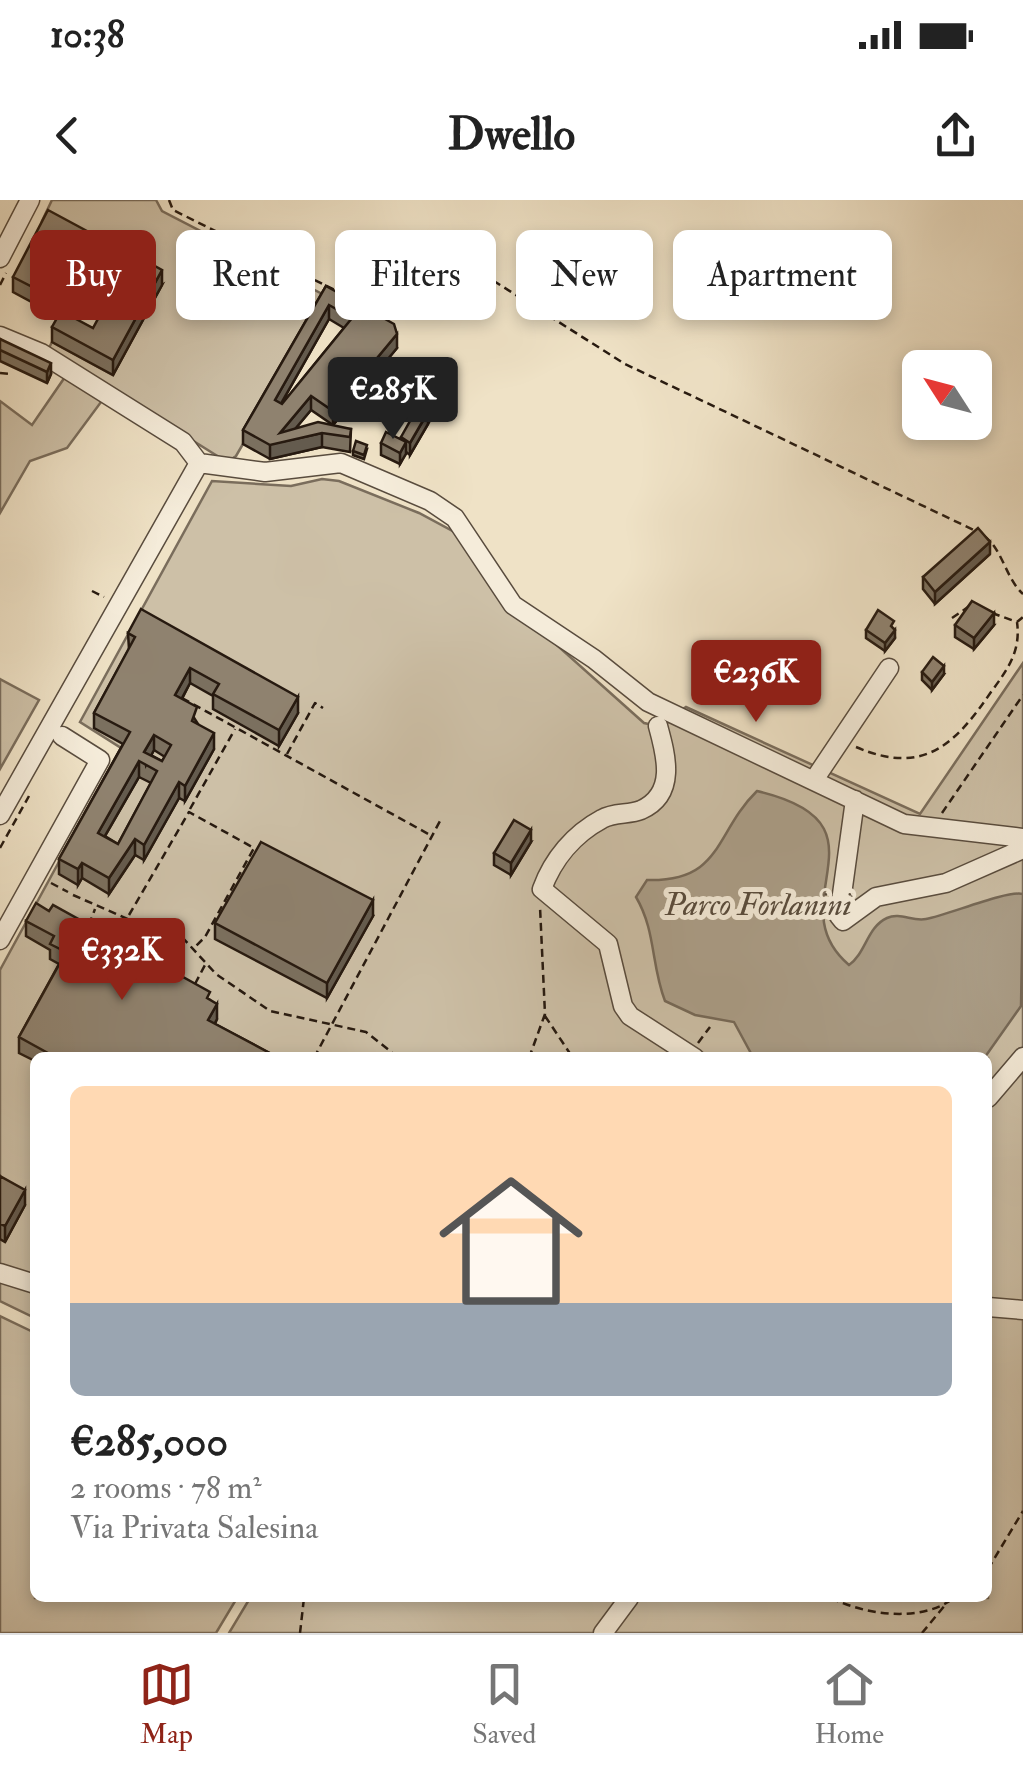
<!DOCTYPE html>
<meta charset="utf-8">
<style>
body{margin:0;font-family:"IM FELL Double Pica",serif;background:#f6f6f6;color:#222;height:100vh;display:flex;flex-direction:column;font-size:38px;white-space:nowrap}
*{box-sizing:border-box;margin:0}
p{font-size:32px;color:#767676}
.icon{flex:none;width:55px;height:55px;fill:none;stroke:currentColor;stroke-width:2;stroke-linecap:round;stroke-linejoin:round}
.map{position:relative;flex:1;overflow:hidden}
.sheet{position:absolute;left:30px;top:852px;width:962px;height:550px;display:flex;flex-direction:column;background:#fff;border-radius:15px;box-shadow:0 5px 15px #0003}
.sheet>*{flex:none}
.top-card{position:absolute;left:30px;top:30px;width:965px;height:90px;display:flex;gap:20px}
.needle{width:65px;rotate:306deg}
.fabs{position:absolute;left:902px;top:150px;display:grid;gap:20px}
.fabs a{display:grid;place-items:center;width:90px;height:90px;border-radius:15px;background:#fff;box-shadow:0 5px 15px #0003;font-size:50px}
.price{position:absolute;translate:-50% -85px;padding:0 22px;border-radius:10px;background:#8f2418;color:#fff;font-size:32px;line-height:65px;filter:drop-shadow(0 2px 5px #0008)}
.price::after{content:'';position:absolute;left:50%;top:60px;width:30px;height:22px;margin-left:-15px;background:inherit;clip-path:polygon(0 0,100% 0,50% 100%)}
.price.selected{background:#222;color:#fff}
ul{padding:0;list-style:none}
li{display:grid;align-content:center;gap:20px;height:530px;padding:0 40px}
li+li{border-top:2px solid #e0e0e0}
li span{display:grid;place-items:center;height:310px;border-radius:15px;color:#555}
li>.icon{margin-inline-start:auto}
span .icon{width:180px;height:180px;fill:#fffc;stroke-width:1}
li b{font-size:42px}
.pill{padding:0 35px;border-radius:15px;background:#fff;box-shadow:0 5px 15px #0003;font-size:35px;line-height:90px}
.pill.selected{background:#8f2418;color:#fff}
.status{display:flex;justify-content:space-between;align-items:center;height:70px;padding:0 50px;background:#fff;direction:ltr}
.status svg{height:28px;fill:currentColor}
header{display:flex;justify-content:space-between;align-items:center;height:130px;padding:0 40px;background:#fff;font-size:45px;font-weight:800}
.tab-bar{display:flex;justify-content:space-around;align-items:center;height:140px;border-top:2px solid #e0e0e0;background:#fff;font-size:28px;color:#767676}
.tab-bar a{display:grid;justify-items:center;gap:5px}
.tab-bar .selected{color:#8f2418}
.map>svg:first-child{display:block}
.green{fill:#cdc0a7;stroke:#7a6d5c;stroke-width:2.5}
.water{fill:#ab9e88;stroke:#766958;stroke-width:2.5}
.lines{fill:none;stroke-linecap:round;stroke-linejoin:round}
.minor-casing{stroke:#594c3e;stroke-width:21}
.path{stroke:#271a10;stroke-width:2.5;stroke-dasharray:8 5;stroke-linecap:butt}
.minor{stroke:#f5ecda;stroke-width:18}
.wall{fill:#7b705f;stroke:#271a10;stroke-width:2.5;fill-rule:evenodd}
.shaded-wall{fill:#645b4e;stroke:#271a10;stroke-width:2.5}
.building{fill:#8f826f;stroke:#271a10;stroke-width:2.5;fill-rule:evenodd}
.labels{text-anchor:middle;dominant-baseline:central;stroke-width:10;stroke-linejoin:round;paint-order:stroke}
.park-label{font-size:32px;font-style:italic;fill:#594c3d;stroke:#f5ecda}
</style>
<div class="status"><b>10:38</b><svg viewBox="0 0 49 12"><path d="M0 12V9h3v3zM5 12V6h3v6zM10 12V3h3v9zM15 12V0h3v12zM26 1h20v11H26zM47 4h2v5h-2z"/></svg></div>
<header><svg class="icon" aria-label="back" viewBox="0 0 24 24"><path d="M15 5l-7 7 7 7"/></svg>Dwello<svg class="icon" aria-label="share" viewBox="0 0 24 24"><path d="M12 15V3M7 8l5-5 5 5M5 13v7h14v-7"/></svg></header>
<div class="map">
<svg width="1023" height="1433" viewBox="0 0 1023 1433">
<rect width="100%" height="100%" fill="#efe2c6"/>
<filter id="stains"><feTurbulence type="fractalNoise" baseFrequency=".002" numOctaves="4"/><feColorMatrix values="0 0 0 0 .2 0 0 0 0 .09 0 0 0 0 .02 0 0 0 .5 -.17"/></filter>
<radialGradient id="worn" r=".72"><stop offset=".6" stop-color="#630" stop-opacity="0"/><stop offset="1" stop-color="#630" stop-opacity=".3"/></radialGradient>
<path class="green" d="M52,0H156L162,11L328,97L236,256L227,262L48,150L52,142L113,175L133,70L42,21Z
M65,177L104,198L67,248L30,261L0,313V201L32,225Z
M322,279L339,281L419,313L471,341L532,423L644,523L658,526L686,507L920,614L1023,463V1433H229L250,1398H988V858H35V1118L0,1101V770L121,548L80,522L212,281L291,286Z
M0,479L39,500L0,569Z
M0,1116L35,1133V1398H237L216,1433H0Z"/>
<path class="water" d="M757,591C898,624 775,702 849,765C866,753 867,727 887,718C900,712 913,722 926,719C948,715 1007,690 1023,694L1021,806L985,857H753L734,822L695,815L665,801C651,765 656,731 636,697L647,680C723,682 714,633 757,591Z"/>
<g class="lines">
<g class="minor-casing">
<path id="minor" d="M0,58L30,0
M0,136L41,153L183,242L199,263
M199,263L265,272L341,263L430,301L455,318L513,405L594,459L648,502L904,624L1023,638
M658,526C666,555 677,594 641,610C629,615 614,612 602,619C574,634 553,659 542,689L608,744L623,806L630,816L695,858
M814,580L889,468
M855,600L839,716L843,721L876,697L946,683L1023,649
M0,615L199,263
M0,740L100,560L62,536
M988,898L1023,857
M0,1073L35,1084
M988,1107L1023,1110
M603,1433L629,1398"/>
</g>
<path class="path" d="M169,0L173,10L359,102L395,92L418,55L432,45H447L486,76L625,164L978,332
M0,85L6,73
M0,173L10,174
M984,336C1002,348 1006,379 1023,394
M92,391L104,397
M992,413L1017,422L1023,417
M952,418L971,405
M182,498L432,636
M856,547C923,576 955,545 991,492C1008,469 1021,451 1017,422
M287,554L315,503L323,508
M190,609L235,529
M942,613L1023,495
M0,648L29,596
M51,683L68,692
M73,695L148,728L182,737L216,774L270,811L366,832L399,858
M129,715L189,612L254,648L205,737L193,749
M89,725L95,709
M136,751L148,728
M195,784L205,765
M545,816L573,858
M698,843L710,827
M314,858L440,621
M529,858L545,814L540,707
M988,1369L1023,1311
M831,1398C866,1415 921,1423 954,1398
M300,1433L304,1398
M922,1433L946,1404"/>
<use href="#minor" class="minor"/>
</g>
<path class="wall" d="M111,59L90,99L68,88L54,114L13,92V77Z
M162,85L113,175L52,142V127L93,128Z
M326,86L397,148L333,225L311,210L295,229H351L350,252L322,247L270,259L243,244V230ZM329,119L344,128L282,204H281Z
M0,139L51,174L47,183L0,161Z
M428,224L410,255L406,252L400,264L381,255V243L401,240V237Z
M367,249L364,259L353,255V251Z
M990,354L935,404L923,389V377Z
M955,425H994L974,449L955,437Z
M894,429L895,438L885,451L866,438V430Z
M128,433L298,513L279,546L213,509V496L190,483L182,499L214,549L185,601L179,598L144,660L135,655L109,694L82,678L78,685L59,674V659L123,544L94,528V513L129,449ZM154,550L165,557L162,561L151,555ZM139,577L151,583L118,644L105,636Z
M922,472L944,474L932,490L922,480Z
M531,642L511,675L494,665V653Z
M373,716L327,798L215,739V723Z
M26,721L210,800L217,819L215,824L279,858H35V861L19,853V837L59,764L50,759V750L26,736Z
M0,976L25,1005L5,1042L0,1039Z"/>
<path class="shaded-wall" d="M111,44V59L90,99V84Z
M162,70V85L113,175V160Z
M68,72V88L54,114V98Z
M329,105V119L275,214V200Z
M397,134V148L333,225V211Z
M51,163V174L47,183V172Z
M311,196V210L285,241L322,233V247L270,259V245Z
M428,212V224L410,255V243Z
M406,242V254L400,264V253Z
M990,342V354L935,404V392Z
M994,413V425L974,449V438Z
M895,430V438L885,451V443Z
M944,466V474L932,490V482Z
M190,468V483L175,511V495Z
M298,497V513L279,546V530Z
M214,533V549L185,601V586Z
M154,535V550L146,565L144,552Z
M139,561V577L98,648V633Z
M179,582V598L144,660V645Z
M531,630V642L511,675V663Z
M135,639V655L109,694V678Z
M82,663V678L78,685V669Z
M373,700V716L327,798V783Z
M217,804V819L208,836V820Z
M25,990V1005L5,1042V1026Z"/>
<path class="building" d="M48,10L111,44L90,84L68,72L54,98L13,77Z
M133,54L162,70L113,160L52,127L61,111L93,128Z
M326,86L394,124L397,134L333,211L311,196L280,233L318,222L351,229L350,237L322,233L270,245L243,230ZM329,105L352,118L282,204L275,200Z
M0,139L51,163L47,172L0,150Z
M418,207L428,212L410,243L401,237Z
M386,232L406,242L400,253L381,243Z
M356,241L367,245L364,255L353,251Z
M978,328L990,342L935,392L923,377Z
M972,401L994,413L974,438L955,425Z
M141,409L298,497L279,530L213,494L219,484L190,468L175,495L197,507L192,521L214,533L185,586L179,582L144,645L135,639L109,678L82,663L78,669L59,659L130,532L94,513L135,437L128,433ZM154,535L171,545L162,561L144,552ZM139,561L157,571L118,644L98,633Z
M878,410L894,421L891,426L895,430L885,443L866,430Z
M933,457L944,466L932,482L922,472Z
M514,620L531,630L511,663L494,653Z
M261,642L373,700L327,783L215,723Z
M36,703L49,711L53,705L210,792L207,798L217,804L208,820L279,858H57L19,837L66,752L50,744L54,736L26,721Z
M0,976L25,990L5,1026L0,1024Z"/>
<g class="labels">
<g class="park-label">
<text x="758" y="705">Parco Forlanini</text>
</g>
</g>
<rect width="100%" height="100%" filter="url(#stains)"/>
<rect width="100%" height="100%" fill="url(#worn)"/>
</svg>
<div class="fabs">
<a><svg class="needle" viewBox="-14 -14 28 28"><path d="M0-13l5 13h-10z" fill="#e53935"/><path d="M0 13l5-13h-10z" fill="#767676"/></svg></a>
</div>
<b class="price selected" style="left:393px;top:242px">€285K</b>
<b class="price" style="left:756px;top:525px">€236K</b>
<b class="price" style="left:122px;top:803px">€332K</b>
<div class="top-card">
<a class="pill selected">Buy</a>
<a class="pill">Rent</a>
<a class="pill">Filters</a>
<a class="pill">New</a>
<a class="pill">Apartment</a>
</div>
<section class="sheet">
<ul>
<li><span style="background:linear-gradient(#ffd9b3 70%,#9aa5b1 0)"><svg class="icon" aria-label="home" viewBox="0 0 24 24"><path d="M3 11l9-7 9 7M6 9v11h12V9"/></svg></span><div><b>€285,000</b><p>2 rooms · 78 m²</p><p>Via Privata Salesina</p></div></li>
</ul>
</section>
</div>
<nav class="tab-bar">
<a class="selected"><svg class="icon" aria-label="map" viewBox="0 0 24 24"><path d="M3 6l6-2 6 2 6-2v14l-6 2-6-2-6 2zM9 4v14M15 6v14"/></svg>Map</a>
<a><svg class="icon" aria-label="saved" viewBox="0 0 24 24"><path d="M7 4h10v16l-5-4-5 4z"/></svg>Saved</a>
<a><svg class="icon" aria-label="home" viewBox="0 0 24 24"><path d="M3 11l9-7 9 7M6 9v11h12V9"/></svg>Home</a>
</nav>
